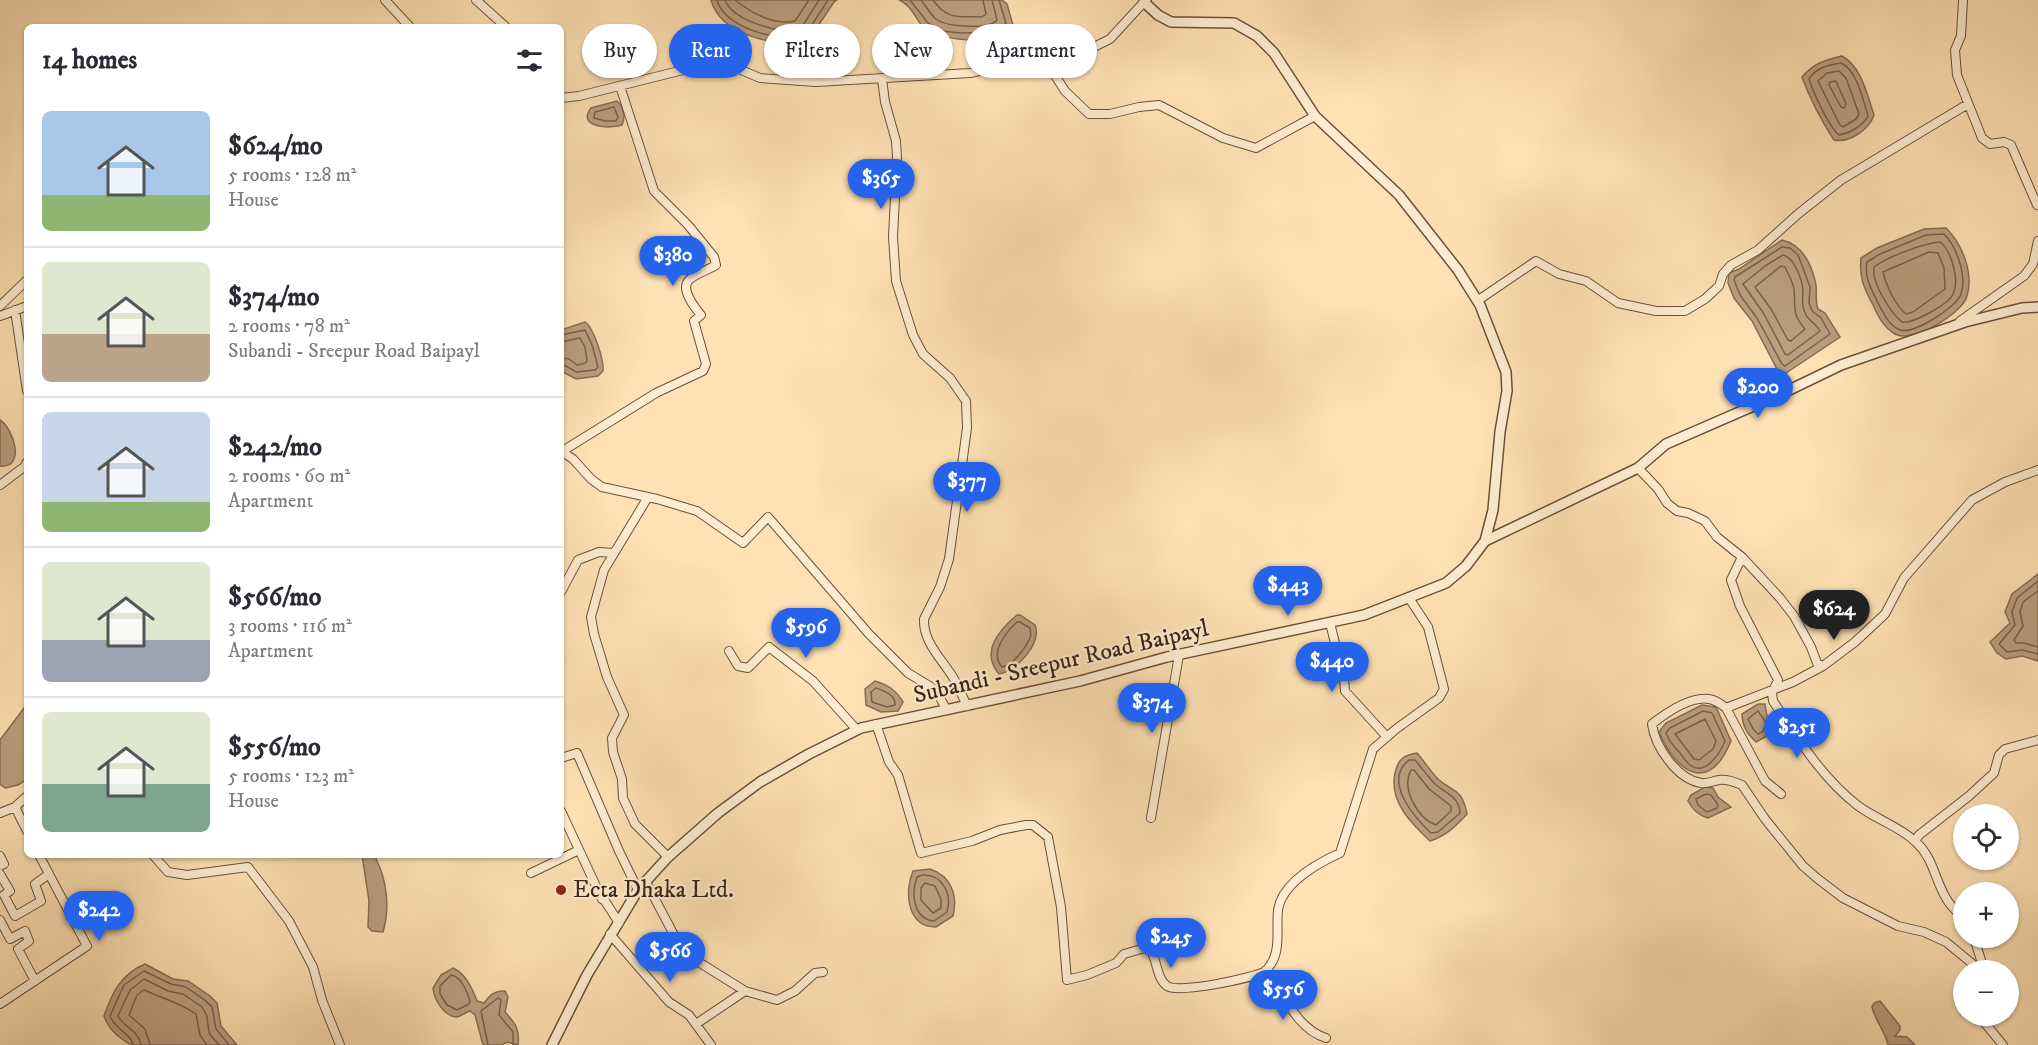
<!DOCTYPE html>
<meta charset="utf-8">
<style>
body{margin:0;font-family:"IM FELL DW Pica",serif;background:#f2f2f3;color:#2b2b33;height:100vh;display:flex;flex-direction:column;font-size:22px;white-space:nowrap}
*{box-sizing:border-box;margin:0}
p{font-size:20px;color:#7c7c81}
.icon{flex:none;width:33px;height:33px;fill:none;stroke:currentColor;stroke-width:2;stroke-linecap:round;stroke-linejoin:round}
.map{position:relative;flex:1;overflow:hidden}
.details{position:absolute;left:24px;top:24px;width:540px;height:834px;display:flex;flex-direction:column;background:#fff;border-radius:9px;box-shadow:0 2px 4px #0004}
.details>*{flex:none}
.banner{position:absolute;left:582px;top:24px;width:570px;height:54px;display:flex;gap:12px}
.buttons{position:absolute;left:1953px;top:804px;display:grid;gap:12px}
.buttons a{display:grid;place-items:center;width:66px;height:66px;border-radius:50%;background:#fff;box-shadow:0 2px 4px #0004;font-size:30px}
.price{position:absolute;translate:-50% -51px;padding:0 14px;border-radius:21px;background:#2563eb;color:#fff;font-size:20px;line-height:39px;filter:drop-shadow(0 2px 3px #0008)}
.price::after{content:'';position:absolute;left:50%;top:36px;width:18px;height:14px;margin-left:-9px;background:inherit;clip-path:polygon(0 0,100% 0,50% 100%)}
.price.on{background:#222;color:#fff}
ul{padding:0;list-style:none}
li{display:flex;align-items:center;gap:18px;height:150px;padding:0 18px}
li+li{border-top:2px solid #e1e1e2}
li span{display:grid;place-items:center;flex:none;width:168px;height:120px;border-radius:9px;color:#555}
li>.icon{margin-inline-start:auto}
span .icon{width:72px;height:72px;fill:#fffc;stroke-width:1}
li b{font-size:26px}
h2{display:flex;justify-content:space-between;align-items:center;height:72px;padding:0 18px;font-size:26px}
.chip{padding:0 21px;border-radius:27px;background:#fff;box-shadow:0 2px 4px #0004;font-size:21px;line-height:54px}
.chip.on{background:#2563eb;color:#fff}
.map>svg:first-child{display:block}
.water{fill:#bb9f7e;stroke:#876c54;stroke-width:1.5}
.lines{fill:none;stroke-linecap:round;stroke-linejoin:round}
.shore{stroke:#7a5f4a;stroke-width:1.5}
.minor-casing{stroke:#6b503d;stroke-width:10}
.tertiary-casing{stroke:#6b503d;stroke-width:12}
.minor{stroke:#feecce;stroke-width:8}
.tertiary{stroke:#feecce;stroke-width:9}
.poi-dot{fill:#8f2418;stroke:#feecce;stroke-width:2}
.labels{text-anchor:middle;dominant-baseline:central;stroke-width:4.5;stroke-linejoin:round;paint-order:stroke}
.street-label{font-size:24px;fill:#3a1f15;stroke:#feecce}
.poi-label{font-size:24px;fill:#3a1f15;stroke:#feecce;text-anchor:start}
</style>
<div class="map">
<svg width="2038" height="1045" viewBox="0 0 2038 1045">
<rect width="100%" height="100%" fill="#fee1b4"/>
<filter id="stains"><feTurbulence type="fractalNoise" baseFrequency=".00333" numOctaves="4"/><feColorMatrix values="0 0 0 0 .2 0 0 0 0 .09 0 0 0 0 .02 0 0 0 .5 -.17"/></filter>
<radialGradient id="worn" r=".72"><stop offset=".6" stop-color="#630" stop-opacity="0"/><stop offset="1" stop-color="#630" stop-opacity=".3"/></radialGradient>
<path class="water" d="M711,0H837L834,2L806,44C774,45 721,36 711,0Z
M899,0H1002L1007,4L1013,25C1009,29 1004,35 998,37C984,44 936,39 924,28C915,19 912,5 899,0Z
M1842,56C1862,67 1867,95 1874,115C1869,130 1849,143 1834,140C1821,120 1810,99 1802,77C1814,63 1825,60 1842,56Z
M617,101C623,106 626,117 622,125C611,129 576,128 591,108Z
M1946,228C1962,244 1974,273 1967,296C1963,313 1912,344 1895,334C1884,328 1878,316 1873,305C1864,288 1859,278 1861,258L1877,248L1924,229Z
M1782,240C1803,245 1812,265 1816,285C1817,293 1815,301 1818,309L1825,313L1840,337L1786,373L1778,371L1752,321L1734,298L1728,283L1729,273L1739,269Z
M585,322C594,328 604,360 603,371L598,376L576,379L561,371V330Z
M0,420C14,429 26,469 0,466Z
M2038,574V661L2022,656L2006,659L1997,653L1990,642L2010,623L2005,612L2012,594Z
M1017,615H1020L1035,625C1042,643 1017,671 999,674C980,652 999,630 1017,615Z
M875,681C888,685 896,690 903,702L898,711L881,712L866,705L865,689Z
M27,704V779L18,785L5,788L0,784V740Z
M1758,704H1765L1767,716L1774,720L1776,724L1767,736L1756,742C1748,735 1742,725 1742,714Z
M1702,705L1716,707L1731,741C1709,794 1677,774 1659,732L1666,723Z
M1417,753C1424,761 1431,772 1438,779C1455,794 1462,788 1467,814C1456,826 1446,836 1430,841C1411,823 1389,802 1395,773C1398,759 1404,755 1417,753Z
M1705,787L1713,788L1718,797L1731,807L1708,818C1698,815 1693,810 1688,801L1691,795Z
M362,855H378L376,859C387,880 390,909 383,932L372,931L368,927L369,901Z
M930,869C951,876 958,895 953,916L936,927C907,927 904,892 913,871Z
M145,964L173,979L188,981L210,996L217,1003L221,1026L237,1045H131C118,1037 109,1030 104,1016C112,993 121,974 145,964Z
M453,968C466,974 472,988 477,1001L484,1003C490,995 495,990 505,991L508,997L505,1012C515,1023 520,1029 518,1045L507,1042L502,1045H483L475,1015L470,1011C466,1012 461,1016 457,1017C444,1017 434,999 433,988L441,975Z
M1880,1001L1900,1026V1030L1895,1036L1907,1037L1915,1045H1888C1887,1035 1875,1020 1872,1007L1874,1003Z"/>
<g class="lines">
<path class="shore" d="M717,0C725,28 778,42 804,37L828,0
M725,0C733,21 780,34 800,30L819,0
M735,0C751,13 775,26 795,21L809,0
M910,0L928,23L942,31L961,33L995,32L1006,23L999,0
M921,0C926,6 930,14 936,19C947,27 988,30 997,20L992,0
M933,0C948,21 959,16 982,17L986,14L983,0
M1841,63C1857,70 1863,100 1868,116C1863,126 1850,133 1839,135C1829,127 1813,92 1809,79C1817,67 1828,65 1841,63Z
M1839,71L1846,78L1859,114L1856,119L1843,127L1840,125L1818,81L1827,73Z
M1836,81L1846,104L1844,108L1841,107L1829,85L1830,82Z
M614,107L618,117L616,121H605L594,118L595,112Z
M1944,234C1957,247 1967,276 1961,294C1957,307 1913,335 1900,330C1888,325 1883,312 1877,301C1871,288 1864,277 1867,262L1880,254L1926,235Z
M1940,242C1951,250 1960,280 1953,294C1949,304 1913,324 1902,322C1890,312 1871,282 1874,267C1887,257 1924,243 1940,242Z
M1782,247L1790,248L1798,255L1810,287L1809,303L1812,311L1821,318L1830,334L1785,366L1782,364L1757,318L1740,295L1734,280L1735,277Z
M1929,252L1938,253L1944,268L1945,289L1913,312L1906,314C1895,305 1886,285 1883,272Z
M1783,255C1794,257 1802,279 1803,290C1803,298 1801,305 1805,313C1808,321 1816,323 1820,331L1788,355L1785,354L1764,314L1743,284L1765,266Z
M1781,266L1785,267C1788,274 1793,282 1794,289C1796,309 1791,312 1805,329L1791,341L1788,340L1771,309L1755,287Z
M561,335L585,330L592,345L598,367L595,370L576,372L566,366L561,365
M561,342L580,338L585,347L587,361L585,363L577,365L569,359L561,358
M2038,581L2017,598L2012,612L2015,625L1999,644L2007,652L2022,650L2038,654
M2038,591L2023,602L2020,612L2023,626L2014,640L2016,643H2024L2038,647
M1017,622H1020L1030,628L1031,635C1027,646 1014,665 1002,667C989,653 1006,632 1017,622Z
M876,688C884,691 896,695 895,705L887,707L872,702L871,692Z
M1703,711L1712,713L1725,741C1720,753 1705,777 1690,765C1686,762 1683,757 1680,753C1674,747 1669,741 1666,733L1670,728Z
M1758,711L1767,724L1762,732L1758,734L1753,729L1748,719Z
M1705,719L1716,741L1713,749L1699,760L1694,759L1675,734Z
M1409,760H1415C1422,768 1428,777 1435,784C1446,794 1459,796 1460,813L1438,832L1431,833C1415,818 1382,781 1409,760Z
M1411,770H1414L1429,789L1451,806V811L1436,825C1417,818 1401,788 1411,770Z
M1706,794L1711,795L1718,805L1717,808L1707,812L1698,805L1696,799Z
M922,875C943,874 952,894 947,912L934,921C913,919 911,893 917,877Z
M925,883L935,886L941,899V908L933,913L921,900V888Z
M451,975C462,977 467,992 470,1001L469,1004L457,1010L447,1005L440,994V986Z
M133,1045C131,1033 115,1030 110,1016L124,985L144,971L171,984L186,987L206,1001L212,1007L216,1029L229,1045
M141,1045C139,1030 124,1028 118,1016L130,990L144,979L168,991L183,994L202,1007L207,1016L209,1033L219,1045
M150,1045L145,1029L129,1015L137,995L144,990C162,998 180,1003 196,1014L200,1035L207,1045
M488,1045L481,1011L498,998L501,1000L499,1015L513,1032V1045"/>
<g class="minor-casing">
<path id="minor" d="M385,0L410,27
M476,0L506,27
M1963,0L1961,36L1955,50L1957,75L1982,138L1990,144L2004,142L2011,145L2037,205
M1044,58L1065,91L1089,114H1110L1139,107L1159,105L1223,138L1256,148L1315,116
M882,79L885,102L896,141L897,157L893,237L896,281L913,335L923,354L950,378L966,401L967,428L949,559L940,587L924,619C923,643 943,660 954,679C959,688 963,697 967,706
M561,98L579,96L683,70L727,64L760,78L816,82L970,73L1044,58L1078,55L1110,39L1144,2
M1477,301L1536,261L1559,274L1586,281L1618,303L1656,311H1685L1705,299L1719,286L1723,274L1731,265L1758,250L1798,214L1841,180L1968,104
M0,306L27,280
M15,310L27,391
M0,316L27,306
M1960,321L2024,276L2033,264L2038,241
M561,451L573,459L591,479L602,487L657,499L697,511L743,543L768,517L869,634L908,673L936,690L946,709
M561,452L656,393L703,371L706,364L694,321L701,315C695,308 680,289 689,280C695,274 708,270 716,265L714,257L688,225L654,191L620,86
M1638,468L1658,489L1667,503L1677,511L1688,513L1705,521L1717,537L1742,557L1780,598L1794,616L1811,647L1817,663L1823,666L1855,642L1885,614L1904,578L1972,500L2005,482L2038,470
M0,485L24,467L27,462
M648,497L604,570L591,617L594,634L607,677L624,715L612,738L613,752L622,779L623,798L635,824L668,857
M1742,557L1731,580L1740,606L1778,680L1772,693L1773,701C1798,738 1821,777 1857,805C1875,819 1899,826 1916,842C1934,859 1934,878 1946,898C1950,906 1958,912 1964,920
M561,592L578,560L599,552L614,553
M1330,623L1336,647L1343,668L1345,691L1387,737
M729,651L738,666L748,668L769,647L813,681L857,730
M1823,666L1793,682L1726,708C1721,704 1716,700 1709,699C1691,696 1666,713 1652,724C1655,747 1677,779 1701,783C1707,784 1713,781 1719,780C1727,779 1735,782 1742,785L1765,819L1803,866L1818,879L1843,898L1898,926L1924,932L1946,942L1980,970
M1726,708L1765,781L1781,794
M876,724L889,762L898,775L921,853L972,841L1000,830L1026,825H1033L1048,837L1061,907L1067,980L1087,975L1116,963L1124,954L1148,947C1158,957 1155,977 1167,986C1178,994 1254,978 1266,971C1267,970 1270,965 1271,964C1281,949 1276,927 1278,910C1282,883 1318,863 1340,853L1373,749L1396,729L1439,698L1444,689L1428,627L1409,598
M561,758L577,753L619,851L638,890
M27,796L15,807L27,831
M561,811L602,899L605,901L619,923
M0,813L15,807
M1151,818L1179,655
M1915,841L1919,835L1969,796L1994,773L1999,755L2005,749L2038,740
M153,855L168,872L187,875L248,867L289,921L313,967L322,1000L340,1045
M0,856L4,864L0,866
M531,873L579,850
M0,874L10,891L4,895L15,916L41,901L35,884L49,874
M646,882L674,935L689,956L745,991
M0,920L10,939L25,931L29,941L18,949L35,981
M610,934L669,1002L689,1015L711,1045
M1974,938L1981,960L1980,970
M1266,970C1285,994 1295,1028 1326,1038
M0,1004L87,946L39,855
M1979,1016L2003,1045
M696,1024L745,991L777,1000L795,991L815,973L823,972"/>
</g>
<g class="tertiary-casing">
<path id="tertiary" d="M1485,541L1638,468L1666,444L1781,394L1841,365L1965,322L2022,308L2038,307
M552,1045L587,975L638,890L668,857L718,813L760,782L809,754L861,728L1080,681L1167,657L1364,615L1446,583L1466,566L1485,541L1493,510L1500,432L1507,391L1506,372L1480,305L1458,270L1399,195L1315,116L1274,53L1257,36L1234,23L1171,22L1158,15L1144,2L1146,0"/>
</g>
<use href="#minor" class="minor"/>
<use href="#tertiary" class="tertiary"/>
</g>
<circle class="poi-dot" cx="561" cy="890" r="6"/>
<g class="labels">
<g class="street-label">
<text transform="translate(1061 662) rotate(-13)">Subandi - Sreepur Road Baipayl</text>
</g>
<g class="poi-label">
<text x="573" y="890">Ecta Dhaka Ltd.</text>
</g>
</g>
<rect width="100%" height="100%" filter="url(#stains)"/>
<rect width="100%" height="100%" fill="url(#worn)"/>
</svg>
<div class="buttons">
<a><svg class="icon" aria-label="locate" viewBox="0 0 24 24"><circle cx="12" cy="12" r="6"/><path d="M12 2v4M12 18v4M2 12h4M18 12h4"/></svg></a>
<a>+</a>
<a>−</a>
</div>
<b class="price" style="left:881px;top:210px">$365</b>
<b class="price" style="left:673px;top:287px">$380</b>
<b class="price" style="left:1758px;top:419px">$200</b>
<b class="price" style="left:967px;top:513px">$377</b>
<b class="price" style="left:1288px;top:617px">$443</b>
<b class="price on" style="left:1834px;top:641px">$624</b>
<b class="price" style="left:806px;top:659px">$596</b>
<b class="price" style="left:1332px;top:693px">$440</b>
<b class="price" style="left:1152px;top:734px">$374</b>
<b class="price" style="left:1797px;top:759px">$251</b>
<b class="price" style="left:99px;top:942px">$242</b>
<b class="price" style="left:1171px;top:969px">$245</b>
<b class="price" style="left:670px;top:983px">$566</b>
<b class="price" style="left:1283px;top:1021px">$556</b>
<div class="banner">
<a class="chip">Buy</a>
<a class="chip on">Rent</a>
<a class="chip">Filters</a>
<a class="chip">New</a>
<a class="chip">Apartment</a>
</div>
<section class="details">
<h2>14 homes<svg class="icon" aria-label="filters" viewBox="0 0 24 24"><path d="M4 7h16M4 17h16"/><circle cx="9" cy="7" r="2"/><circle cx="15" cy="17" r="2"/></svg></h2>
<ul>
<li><span style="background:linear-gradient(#a9c7e8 70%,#8fb573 0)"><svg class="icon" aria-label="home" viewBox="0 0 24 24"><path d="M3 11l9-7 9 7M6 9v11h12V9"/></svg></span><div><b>$624/mo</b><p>5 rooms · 128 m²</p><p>House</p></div></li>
<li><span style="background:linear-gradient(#dfe7d0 60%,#b9a48a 0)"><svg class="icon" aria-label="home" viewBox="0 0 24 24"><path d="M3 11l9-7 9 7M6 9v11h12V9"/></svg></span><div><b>$374/mo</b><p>2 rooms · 78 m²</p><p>Subandi - Sreepur Road Baipayl</p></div></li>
<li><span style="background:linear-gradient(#c9d6e8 75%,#8fb573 0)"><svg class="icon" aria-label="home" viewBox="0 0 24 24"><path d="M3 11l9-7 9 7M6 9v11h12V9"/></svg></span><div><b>$242/mo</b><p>2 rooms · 60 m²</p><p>Apartment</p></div></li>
<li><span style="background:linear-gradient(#dfe7d0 65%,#9aa5b1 0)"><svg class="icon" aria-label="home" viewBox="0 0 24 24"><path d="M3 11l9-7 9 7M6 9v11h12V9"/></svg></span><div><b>$566/mo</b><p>3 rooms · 116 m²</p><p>Apartment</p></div></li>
<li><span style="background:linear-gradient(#dfe7d0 60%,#7fa58c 0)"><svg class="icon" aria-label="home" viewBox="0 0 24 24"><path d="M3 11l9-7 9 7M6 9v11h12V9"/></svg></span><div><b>$556/mo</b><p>5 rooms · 123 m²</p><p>House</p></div></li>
</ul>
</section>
</div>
